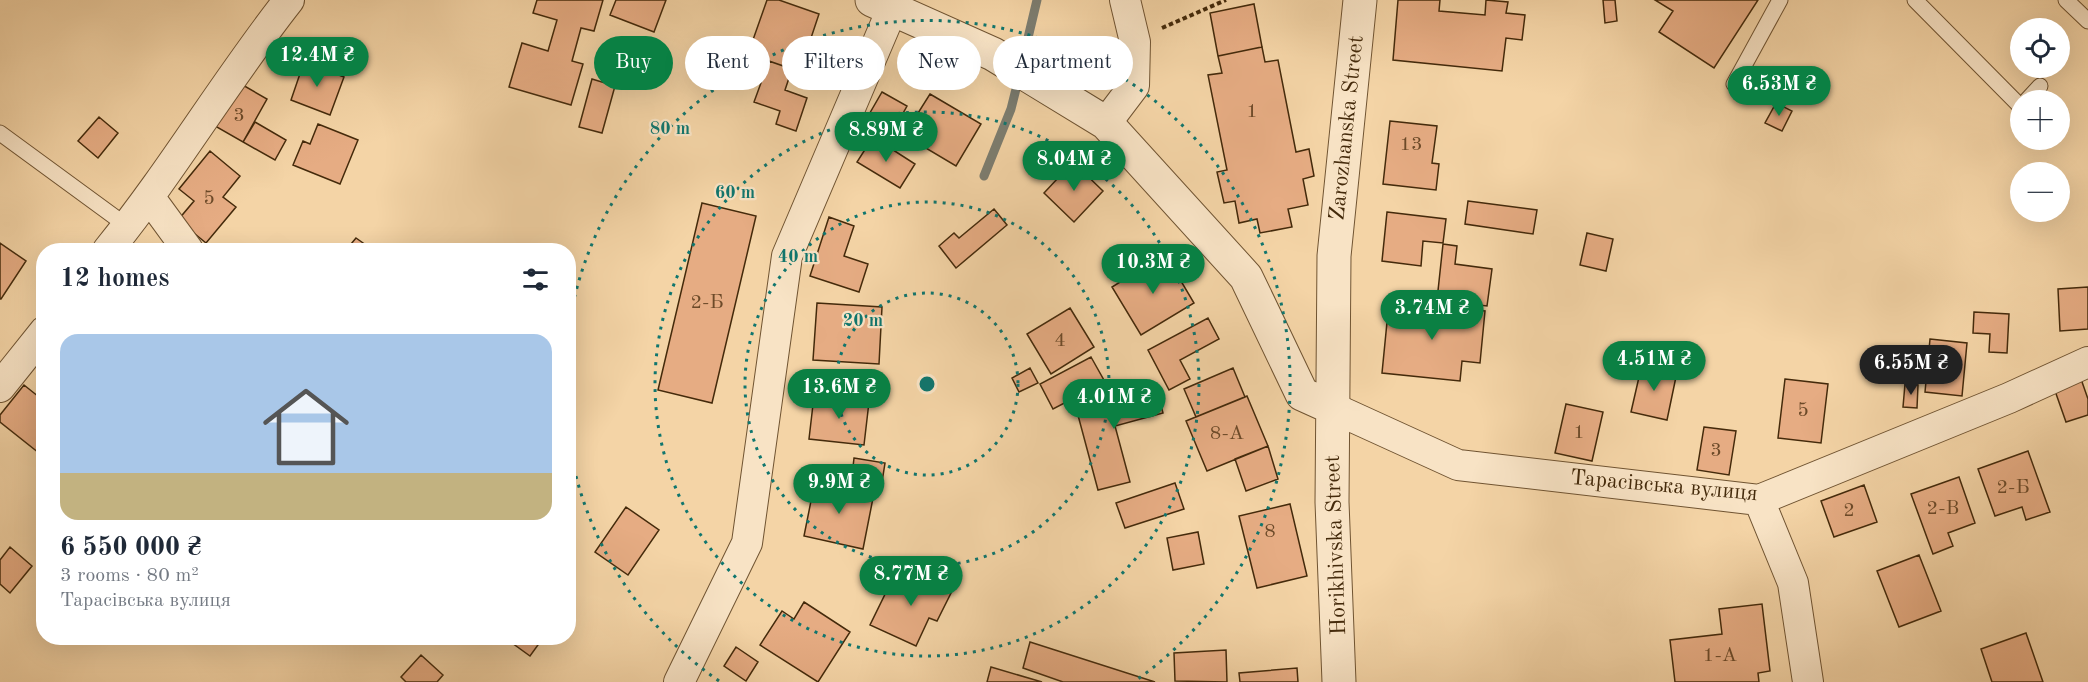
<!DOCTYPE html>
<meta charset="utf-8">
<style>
body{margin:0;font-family:"Old Standard TT",serif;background:#f2f2f3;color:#1f2937;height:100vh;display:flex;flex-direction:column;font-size:22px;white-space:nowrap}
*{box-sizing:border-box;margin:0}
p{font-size:20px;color:#747a83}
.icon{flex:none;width:33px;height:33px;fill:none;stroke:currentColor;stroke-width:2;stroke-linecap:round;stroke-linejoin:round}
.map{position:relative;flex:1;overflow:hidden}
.details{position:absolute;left:36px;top:243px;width:540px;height:402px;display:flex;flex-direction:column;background:#fff;border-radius:24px;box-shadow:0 6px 24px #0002}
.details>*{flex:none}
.hud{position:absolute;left:594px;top:36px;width:570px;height:54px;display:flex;gap:12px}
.buttons{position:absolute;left:2010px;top:18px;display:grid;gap:12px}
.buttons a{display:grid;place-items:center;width:60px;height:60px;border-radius:50%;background:#fff;box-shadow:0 6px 24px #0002;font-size:30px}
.price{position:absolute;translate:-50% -51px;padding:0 14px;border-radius:21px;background:#0b8043;color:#fff;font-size:20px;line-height:39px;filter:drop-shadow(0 2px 3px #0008)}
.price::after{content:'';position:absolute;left:50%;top:36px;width:18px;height:14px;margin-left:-9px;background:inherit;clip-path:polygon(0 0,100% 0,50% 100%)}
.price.active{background:#222;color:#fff}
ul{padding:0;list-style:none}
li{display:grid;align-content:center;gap:12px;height:318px;padding:0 24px}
li span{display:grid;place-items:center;height:186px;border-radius:18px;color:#555}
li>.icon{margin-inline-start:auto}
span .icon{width:108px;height:108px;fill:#fffc;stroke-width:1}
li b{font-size:26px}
h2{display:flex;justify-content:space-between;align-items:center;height:72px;padding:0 24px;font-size:26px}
.tag{padding:0 21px;border-radius:27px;background:#fff;box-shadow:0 6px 24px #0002;font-size:21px;line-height:54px}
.tag.active{background:#0b8043;color:#fff}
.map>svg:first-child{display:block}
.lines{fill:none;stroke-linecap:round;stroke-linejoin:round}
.stream{stroke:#7c7d70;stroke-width:9}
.building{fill:#e6ac83;stroke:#442a0b;stroke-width:1.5}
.service-casing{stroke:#705432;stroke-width:17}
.minor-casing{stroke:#705432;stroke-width:32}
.tertiary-casing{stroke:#705432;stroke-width:35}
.path{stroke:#442a0b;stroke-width:4;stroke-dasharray:4.5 3;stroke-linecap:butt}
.service{stroke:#f8e3c5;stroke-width:15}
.minor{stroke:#f8e3c5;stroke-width:30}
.tertiary{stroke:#f8e3c5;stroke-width:33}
.ring{fill:none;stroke:#0f766e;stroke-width:3;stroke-dasharray:3 6}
.labels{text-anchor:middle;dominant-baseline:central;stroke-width:4.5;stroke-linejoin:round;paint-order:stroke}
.number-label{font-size:20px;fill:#6c4a29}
.street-label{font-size:22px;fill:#442a0b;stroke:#f8e3c5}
.centre{fill:#0f766e;stroke:#f8e3c5;stroke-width:3}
.ring-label{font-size:18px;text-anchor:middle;font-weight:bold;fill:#0f766e;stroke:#f8e3c5;stroke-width:4.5;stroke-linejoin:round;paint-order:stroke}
</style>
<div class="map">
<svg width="2088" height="682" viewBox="0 0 2088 682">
<rect width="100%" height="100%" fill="#f4d4a6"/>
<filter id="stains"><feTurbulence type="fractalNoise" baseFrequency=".00333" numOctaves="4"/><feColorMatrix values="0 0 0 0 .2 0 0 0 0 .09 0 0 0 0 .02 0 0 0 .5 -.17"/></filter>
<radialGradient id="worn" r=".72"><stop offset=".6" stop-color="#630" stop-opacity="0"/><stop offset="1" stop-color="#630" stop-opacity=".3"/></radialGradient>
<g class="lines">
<path class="stream" d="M1022,63L1037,0
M984,176L1011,109L1019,77"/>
</g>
<path class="building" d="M537,0H603L594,31L581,28L572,61L583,64L571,105L509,87L522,43L548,51L557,20L533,13Z
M616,0H666L654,32L610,15Z
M767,0H779L819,14L805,56L798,53L792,69L748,54Z
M1398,0H1440L1439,11L1485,15L1486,0L1508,2L1506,13L1525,15L1522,40L1506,38L1502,71L1393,60Z
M1603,0H1615L1617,21L1605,23Z
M1655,0H1758L1714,68L1659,32L1673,11Z
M1254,4L1262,47L1218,56L1210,13Z
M1262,47L1265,62L1278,60L1296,152L1309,149L1314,176L1303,179L1308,205L1288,209L1292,227L1260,233L1257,219L1239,223L1235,201L1224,203L1217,172L1227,170L1208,75L1222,73L1218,56Z
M769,61L792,69L785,90L807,98L796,131L776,124L780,111L754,102Z
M304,62L344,77L330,115L291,100Z
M592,79L615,86L602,133L579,127Z
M234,80L267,99L243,142L215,126Z
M882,92L907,106L892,133L867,118Z
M930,94L981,124L956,166L919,144L928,129L913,121Z
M1776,103L1792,111L1782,131L1765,123Z
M99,117L118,133L98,158L78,141Z
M1390,121L1437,126L1432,163L1439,164L1436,190L1383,184Z
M255,122L286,140L275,160L243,142Z
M318,124L358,140L340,184L293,165L303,141L310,144Z
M873,137L915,164L900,188L857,162Z
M210,151L240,176L223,197L236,207L206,243L178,220L194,201L179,189Z
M1073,162L1103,191L1074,222L1044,193Z
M1468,201L1537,210L1533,234L1465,224Z
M702,203L756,216L712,403L658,390Z
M994,209L1007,225L956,268L939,246L954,233L959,238Z
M1387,212L1446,219L1443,243L1423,241L1421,266L1382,261Z
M829,217L854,226L844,256L868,264L859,292L810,276Z
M1587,233L1613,239L1606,271L1580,265Z
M356,238L373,250H346Z
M0,243L26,261L1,299H0Z
M1443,244L1457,246L1455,264L1492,269L1487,306L1437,300Z
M1165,254L1194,303L1141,335L1112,287Z
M2088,287V329L2060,331L2058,289Z
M1389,302L1485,311L1480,363L1462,361L1460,381L1382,373Z
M817,303L882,307L879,364L813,360Z
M1070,308L1094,347L1051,374L1027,334Z
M1974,312L2009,314L2007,353L1989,352L1990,334L1973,333Z
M1208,318L1219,339L1180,360L1190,379L1169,390L1148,350Z
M1930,339L1967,343L1962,396L1925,392Z
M1091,357L1105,382L1053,409L1040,384Z
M1642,364L1677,372L1667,420L1631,412Z
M1030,368L1038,383L1019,392L1012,378Z
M1233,368L1245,397L1196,417L1184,389Z
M1785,379L1828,384L1821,443L1778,438Z
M2081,379L2088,399V415L2066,422L2054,388Z
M1155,383L1163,413L1115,426L1130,482L1098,490L1075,404Z
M1905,384L1918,385L1917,408L1903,407Z
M24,385L44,401V457L0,422V415Z
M814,396L869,402L864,445L809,439Z
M1247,396L1268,446L1207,471L1186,421Z
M1566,404L1603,412L1592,461L1555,453Z
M1704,427L1736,431L1729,475L1697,470Z
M1268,446L1278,479L1246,491L1235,459Z
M2028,451L2050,512L2026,520L2022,507L1995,516L1978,469Z
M854,458L885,463L882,482L858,478L860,468L853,467Z
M1959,477L1975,523L1948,533L1953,546L1933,554L1911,494Z
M815,481L874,493L863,549L804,536Z
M1175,483L1184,509L1125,528L1116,503Z
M1864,485L1877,522L1834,537L1821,501Z
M1290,504L1307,576L1257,588L1239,516Z
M626,507L659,530L628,575L595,552Z
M1198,532L1204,564L1173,570L1167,538Z
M10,547L32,566L10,593L0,584V560Z
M1919,555L1941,611L1899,627L1877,571Z
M925,573L954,587L937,621L929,618L916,646L870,625L894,576L919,588Z
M804,602L850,632L818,682L760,645L782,611L794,619Z
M1762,604L1770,671L1758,673L1759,682H1675L1670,640L1722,634L1719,609Z
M2026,633L2043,682H1992L1981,649Z
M505,638H543L530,656Z
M1030,642L1155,682H1063L1023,668Z
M736,647L758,662L746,681L724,666Z
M1226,650L1227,682L1175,681L1174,653Z
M421,655L443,675L437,682H406L401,677Z
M991,667L1042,682H987Z
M1297,668L1298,682H1240L1239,673Z"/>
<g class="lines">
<g class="service-casing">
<path id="service" d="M1915,0L2020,106
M2066,0L2088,21
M1734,84L1780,0
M2027,100L2040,86
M0,133L127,226"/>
</g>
<g class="minor-casing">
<path id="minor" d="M1106,123L1134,86L1135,42L1125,0
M150,198L188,250
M108,250C173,170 225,81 289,0
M0,387L44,332
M1333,408L1458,465L1759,500L2009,398L2088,362
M1759,500L1793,583L1808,682
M679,682L747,543L787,256L893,7"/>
</g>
<g class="tertiary-casing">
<path id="tertiary" d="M872,0L993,54L1106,123L1246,277L1302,394L1333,408
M1339,682L1332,502L1334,256L1360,0"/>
</g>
<path class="path" d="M1162,28L1226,0"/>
<use href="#service" class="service"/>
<use href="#minor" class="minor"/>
<use href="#tertiary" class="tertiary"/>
</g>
<g class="ring">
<circle cx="927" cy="384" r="91"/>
<circle cx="927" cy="384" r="182"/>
<circle cx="927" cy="384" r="272"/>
<path d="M719 681A363 363 0 0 1 569 444M569 324A363 363 0 1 1 1135 681"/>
</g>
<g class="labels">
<g class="number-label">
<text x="1252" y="112">1</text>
<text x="239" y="116">3</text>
<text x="1411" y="145">13</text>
<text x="209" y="199">5</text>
<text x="707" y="303">2-Б</text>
<text x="1060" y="341">4</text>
<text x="1803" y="411">5</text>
<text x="1579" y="433">1</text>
<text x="1227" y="434">8-А</text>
<text x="1716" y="451">3</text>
<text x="2013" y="488">2-Б</text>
<text x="1943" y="509">2-В</text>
<text x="1849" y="511">2</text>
<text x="1270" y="532">8</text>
<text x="1720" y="656">1-А</text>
</g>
<g class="street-label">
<text transform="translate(1347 128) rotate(-84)">Zarozhanska Street</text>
<text transform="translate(1664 486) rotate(5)">Тарасівська вулиця</text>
<text transform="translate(1336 545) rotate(-92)">Horikhivska Street</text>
</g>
</g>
<circle cx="927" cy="384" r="9" class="centre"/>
<g class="ring-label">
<text x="670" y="134">80 m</text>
<text x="735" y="198">60 m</text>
<text x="798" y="262">40 m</text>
<text x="863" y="326">20 m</text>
</g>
<rect width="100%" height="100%" filter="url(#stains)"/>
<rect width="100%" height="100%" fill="url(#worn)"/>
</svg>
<div class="buttons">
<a><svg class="icon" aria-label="locate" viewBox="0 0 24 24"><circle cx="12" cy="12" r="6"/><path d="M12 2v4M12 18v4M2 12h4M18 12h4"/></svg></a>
<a>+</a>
<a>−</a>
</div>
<b class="price" style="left:317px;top:88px">12.4M ₴</b>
<b class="price" style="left:1779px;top:117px">6.53M ₴</b>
<b class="price" style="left:886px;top:163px">8.89M ₴</b>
<b class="price" style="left:1074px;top:192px">8.04M ₴</b>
<b class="price" style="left:1153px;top:295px">10.3M ₴</b>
<b class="price" style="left:1432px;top:341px">3.74M ₴</b>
<b class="price" style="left:1654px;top:392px">4.51M ₴</b>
<b class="price active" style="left:1911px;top:396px">6.55M ₴</b>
<b class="price" style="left:839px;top:420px">13.6M ₴</b>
<b class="price" style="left:1114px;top:430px">4.01M ₴</b>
<b class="price" style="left:839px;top:515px">9.9M ₴</b>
<b class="price" style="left:911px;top:607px">8.77M ₴</b>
<div class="hud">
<a class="tag active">Buy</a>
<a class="tag">Rent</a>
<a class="tag">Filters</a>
<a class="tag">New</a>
<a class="tag">Apartment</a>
</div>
<section class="details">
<h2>12 homes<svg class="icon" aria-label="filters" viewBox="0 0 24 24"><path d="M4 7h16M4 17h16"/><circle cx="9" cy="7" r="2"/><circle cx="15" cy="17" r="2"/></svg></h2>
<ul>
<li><span style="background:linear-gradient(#a9c7e8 75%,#c2b280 0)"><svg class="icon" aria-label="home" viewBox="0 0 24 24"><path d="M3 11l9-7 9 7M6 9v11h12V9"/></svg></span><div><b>6 550 000 ₴</b><p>3 rooms · 80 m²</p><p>Тарасівська вулиця</p></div></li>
</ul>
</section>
</div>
